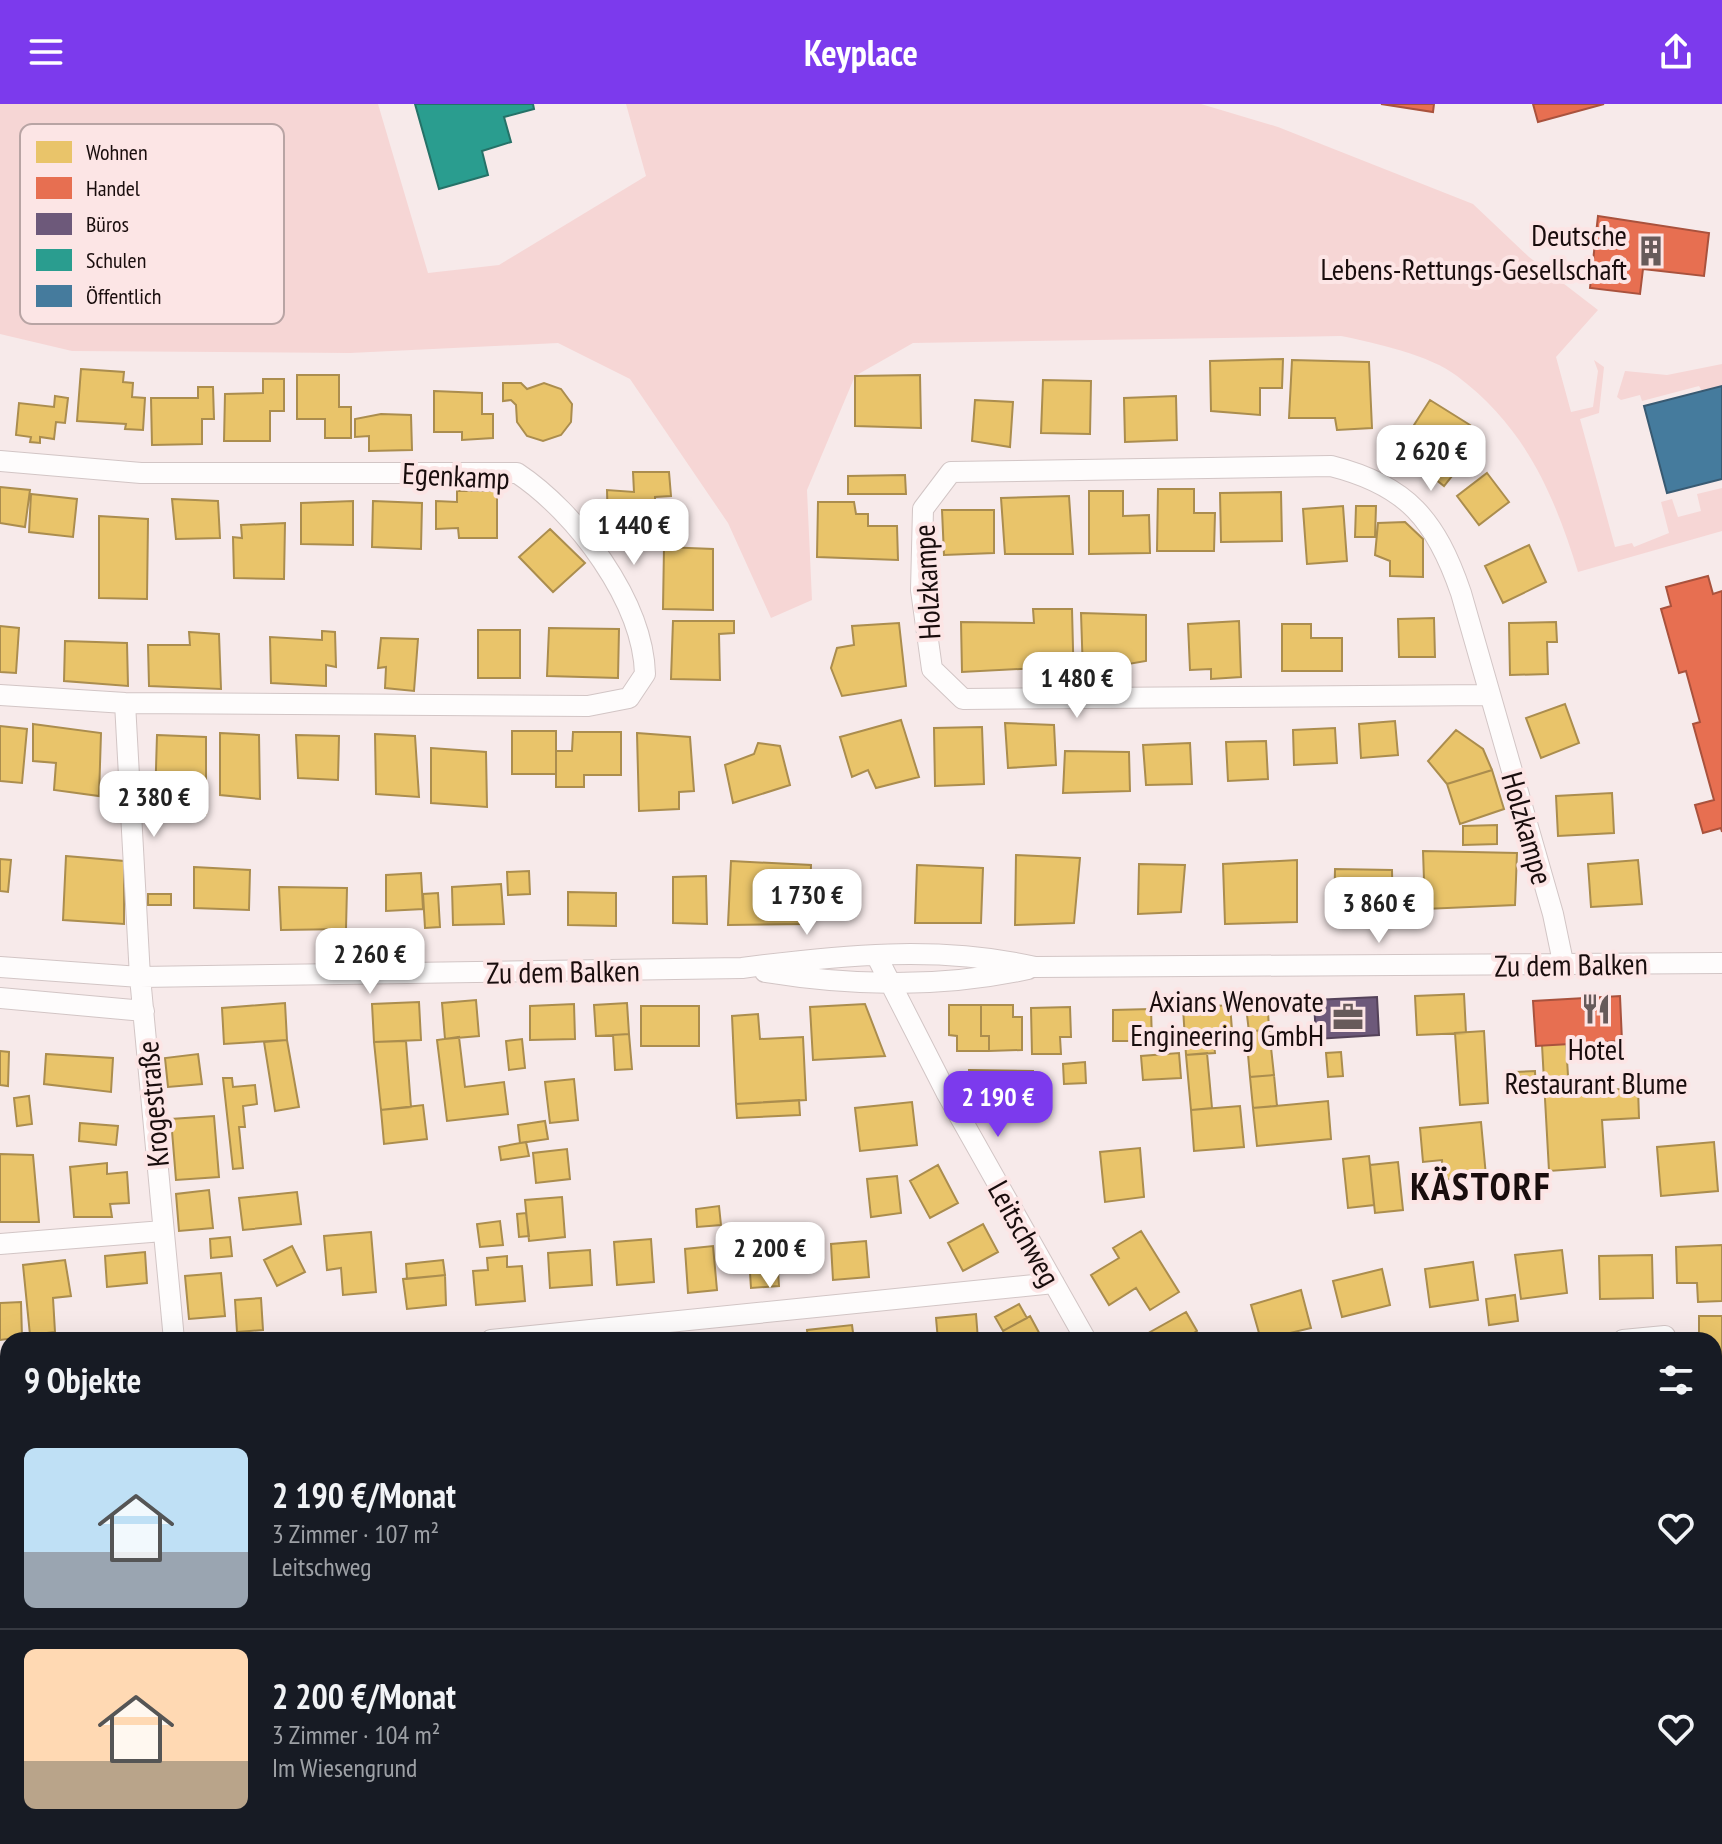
<!DOCTYPE html>
<html lang="de">
<meta charset="utf-8">
<style>
body{margin:0;font-family:"PT Sans Narrow",sans-serif;background:#242831;color:#f1f3f6;height:100vh;display:flex;flex-direction:column;font-size:30px;white-space:nowrap}
*{box-sizing:border-box;margin:0}
p{font-size:26px;color:#9ea1a6}
.icon{flex:none;width:44px;height:44px;fill:none;stroke:currentColor;stroke-width:2;stroke-linecap:round;stroke-linejoin:round}
.map{position:relative;flex:1;overflow:hidden}
.panel{position:absolute;left:0px;top:1228px;width:1722px;height:512px;display:flex;flex-direction:column;background:#171b24;border-radius:24px 24px 0 0;box-shadow:0 8px 32px #0002}
.panel>*{flex:none}
.price{position:absolute;translate:-50% -68px;padding:0 18px;border-radius:16px;background:#fff;color:#222;font-size:26px;line-height:52px;filter:drop-shadow(0 2px 4px #0008)}
.price::after{content:'';position:absolute;left:50%;top:48px;width:24px;height:18px;margin-left:-12px;background:inherit;clip-path:polygon(0 0,100% 0,50% 100%)}
.price.current{background:#7c3aed;color:#fff}
ul{padding:0;list-style:none}
li{display:flex;align-items:center;gap:24px;height:200px;padding:0 24px}
li+li{border-top:2px solid #363941}
li span{display:grid;place-items:center;flex:none;width:224px;height:160px;border-radius:12px;color:#555}
li>.icon{margin-inline-start:auto}
span .icon{width:96px;height:96px;fill:#fffc;stroke-width:1}
li b{font-size:34px}
h2{display:flex;justify-content:space-between;align-items:center;height:96px;padding:0 24px;font-size:34px}
header{display:flex;justify-content:space-between;align-items:center;height:104px;padding:0 24px;background:#7c3aed;color:#fff;font-size:36px;font-weight:700}
.map>svg:first-child{display:block}
.green{fill:#f6d6d5}
.homes{fill:#e9c46a;stroke:#ab8d4e;stroke-width:2}
.shops{fill:#e76f51;stroke:#a9523d;stroke-width:2}
.offices{fill:#6d597a;stroke:#544259;stroke-width:2}
.schools{fill:#2a9d8f;stroke:#257268;stroke-width:2}
.public{fill:#457b9d;stroke:#385a72;stroke-width:2}
.lines{fill:none;stroke-linecap:round;stroke-linejoin:round}
.stream{stroke:#d8a8a8;stroke-width:7}
.minor-casing{stroke:#d2c5c5;stroke-width:22}
.minor{stroke:#fefcfc;stroke-width:20}
.labels{text-anchor:middle;dominant-baseline:central;stroke-width:8;stroke-linejoin:round;paint-order:stroke}
.poi-label{font-size:30px;fill:#190d0d;stroke:#fce5e5;text-anchor:end}
.street-label{font-size:30px;fill:#190d0d;stroke:#fce5e5}
.district-label{font-size:38px;font-weight:bold;letter-spacing:2px;fill:#190d0d;stroke:#fce5e5}
.key{fill:#fce5e5;stroke:#b8a4a4;stroke-width:2}
.key-label{font-size:22px;fill:#190d0d}
</style>
<header><svg class="icon" aria-label="menu" viewBox="0 0 24 24"><path d="M4 6h16M4 12h16M4 18h16"/></svg>Keyplace<svg class="icon" aria-label="share" viewBox="0 0 24 24"><path d="M12 15V3M7 8l5-5 5 5M5 13v7h14v-7"/></svg></header>
<div class="map">
<svg width="1722" height="1740" viewBox="0 0 1722 1740">
<rect width="100%" height="100%" fill="#f7eaea"/>
<path class="green" d="M0,0H378L428,169L499,161L646,72L626,0H1201L1278,23L1473,100L1529,153L1598,206L1556,253L1571,308L1593,303L1598,267L1594,256L1604,263L1599,309L1580,315L1615,443L1632,439L1634,443L1669,429L1661,398L1672,395L1678,413L1701,407L1697,390L1722,384V427L1578,468C1554,390 1525,323 1457,272C1430,251 1375,239 1341,232L913,239L855,272L807,386L812,496L771,514L728,419L630,275L558,239L350,249L72,247L0,230Z
M1722,260V282L1702,287L1699,282L1642,297L1640,291L1621,296L1617,293L1625,267L1667,271Z
M0,1582L8,1596V1732H84L88,1740H0Z
M626,1732H1101L1105,1740H607Z"/>
<path class="homes" d="M1283,255L1282,284H1260V311L1211,307L1210,257Z
M1292,256L1369,258L1372,324L1337,326L1335,314H1289Z
M81,265L124,268L123,278L133,279L132,293L145,294L143,326L125,325L126,320L77,317Z
M297,271H339V303H351V334H325V315H297Z
M920,271L921,324L855,322V272Z
M263,275H284V307H270V337H224L225,290L263,289Z
M1043,276L1091,277L1090,330L1041,329Z
M503,279H521L527,285L544,279L561,285L572,300L571,318L561,331L543,337L527,332L517,318L516,301L511,296L503,297Z
M198,283H213L214,315H202V340L152,341L151,294H198Z
M434,287L482,289V310H493V334L462,336V328H434Z
M55,292L68,294L65,319L56,318L54,335L40,333V339L30,338L31,333L16,331L19,299L54,303Z
M1176,292L1177,336L1125,338L1124,294Z
M975,296L1013,298L1010,343L972,337Z
M1430,296L1470,321L1460,337L1438,324L1425,343L1407,332Z
M381,310L411,311L412,346L369,347V332L355,333V315Z
M1450,346L1464,357L1444,382L1430,371Z
M633,368H669L671,392L655,393L656,423L608,424L607,386L634,388Z
M1487,369L1509,398L1479,421L1457,392Z
M905,371L906,390H848V372Z
M0,383L30,386L25,423L0,419Z
M1158,385H1194V409H1215L1214,447H1157Z
M457,387H497V434H459L458,424L436,425V397L457,398Z
M1089,387H1123V412L1149,411L1150,449L1089,450Z
M1281,388L1282,437L1221,438L1220,389Z
M31,390L77,395L73,433L29,428Z
M1069,392L1073,450H1005L1001,394Z
M172,395L218,397L220,434L176,435Z
M353,397V441L301,440V399Z
M373,397L422,399L421,445L372,443Z
M818,398H854L856,410H868V422H897L898,456L817,453Z
M1343,402L1347,457L1307,460L1303,405Z
M1356,402H1376L1375,433H1355Z
M942,406H994V449L944,451Z
M99,412L148,415L147,495L99,494Z
M1405,418L1423,435V473L1390,472V457L1375,451L1378,419Z
M285,419L284,475L234,474L233,433L242,434L241,421Z
M550,425L585,459L553,488L519,453Z
M1529,441L1546,478L1503,499L1485,462Z
M664,443L713,445V506L663,505Z
M1033,505H1072L1074,584L1038,585L1039,564L962,568L961,518L1034,519Z
M1081,509L1146,511V557L1128,560L1129,572L1083,570Z
M1434,514L1435,553H1399L1398,515Z
M673,517H734V529L719,530L720,576L671,575Z
M1239,517L1241,573L1211,575V565L1190,566L1188,520Z
M1556,518L1557,538H1547L1548,570L1510,571L1509,519Z
M899,519L906,582L842,592L831,564L837,544L854,541L852,522Z
M1282,520H1311V534H1342V567H1282Z
M0,522L19,524L16,569L0,568Z
M549,524L619,525L618,574L547,572Z
M478,526H520V574H478Z
M322,527L335,528L336,563L326,561V582L271,579L270,533L322,536Z
M189,528L219,530L221,585L149,582L148,541H190Z
M381,534L418,535L414,587L385,584L386,563L378,564Z
M65,537L127,539L128,582L64,577Z
M1565,600L1579,639L1541,654L1526,614Z
M901,616L919,673L876,684L868,666L852,673L840,633Z
M1395,617L1398,651L1361,654L1359,620Z
M1005,619L1054,621L1056,661L1008,664Z
M33,620L101,629L99,692L54,686L56,659L33,657Z
M0,622L27,625L22,679L0,677Z
M982,623L984,680L935,682L934,624Z
M1335,624L1337,659L1294,661L1293,626Z
M1456,626L1483,645L1492,666L1447,680L1428,657Z
M512,627H556V670H512Z
M573,628H621V671H584V683H556V647H572Z
M220,629L259,631L260,695L220,691Z
M637,629L690,633L694,687L679,688V705L639,707Z
M375,630L415,632L419,693L376,690Z
M157,631L206,633V710L170,708L155,698Z
M296,631L339,632L338,676L298,674Z
M1266,637L1268,675L1228,677L1226,638Z
M758,639L780,642L790,681L733,699L725,661L754,650Z
M1190,639L1192,680L1146,681L1143,641Z
M431,644L486,648L487,703L431,699Z
M1065,647L1129,648L1130,687L1063,689Z
M1492,666L1504,705L1460,720L1447,680Z
M1612,689L1614,729L1558,732L1556,692Z
M1497,721V740L1463,741V722Z
M1423,747L1517,749L1515,801L1425,805Z
M1016,751L1080,754L1074,819L1015,821Z
M66,752L124,757V820L63,816Z
M0,755L11,756L8,788L0,787Z
M1297,756V818L1225,820L1223,760Z
M1638,756L1642,800L1591,803L1588,760Z
M731,757L811,761L809,820L728,821Z
M1139,760L1185,761L1181,808L1138,810Z
M917,761L983,764L981,819H915Z
M194,763L250,766L249,806L194,804Z
M1335,765L1392,766L1393,817L1334,818Z
M529,767L530,790L508,791L507,768Z
M421,769L423,805L386,807V771Z
M706,772L707,820L673,819V773Z
M501,780L504,820L453,821L452,783Z
M279,783L347,784L346,825L281,826Z
M568,788L616,789V822L568,821Z
M438,789L440,823L425,824L423,790Z
M148,790H171V801H148Z
M1464,890L1466,929L1417,931L1415,892Z
M476,896L479,932L445,935L442,899Z
M419,898L421,936L374,938L372,900Z
M285,899L287,936L224,940L222,904Z
M627,899L629,930L596,932L594,901Z
M574,900L575,935L530,936V902Z
M865,900L885,952L813,956L810,903Z
M949,901H981V932H989V947H957V932L949,931Z
M981,901H1013V913H1022V946L989,947V932H981Z
M1230,901L1233,938L1214,940L1215,949L1186,951L1183,904Z
M641,902H699V942H641Z
M1070,903L1071,933H1060L1061,950H1032L1031,904Z
M1151,905L1152,937H1113V906Z
M1268,908L1269,925L1249,928L1247,911Z
M758,910L760,935L803,933L806,996L736,1000L732,912Z
M1269,925L1274,971L1250,973L1246,928Z
M1484,927L1488,999L1460,1001L1455,929Z
M629,930L632,965L615,966L613,931Z
M459,933L465,983L504,978L508,1010L447,1017L437,936Z
M522,935L525,964L509,966L506,937Z
M287,936L299,1003L275,1007L264,938Z
M406,937L411,1003L381,1006L374,938Z
M1566,939L1569,988L1638,984L1639,1014L1602,1016L1605,1063L1549,1067L1542,941Z
M0,947L9,948L8,982L0,981Z
M1341,948L1343,972L1328,973L1326,949Z
M1179,949L1181,974L1143,976L1141,952Z
M1207,949L1212,1004L1191,1006L1186,951Z
M46,950L113,954L111,988L44,980Z
M198,950L202,980L168,983L165,954Z
M1085,958L1086,979L1064,980L1063,960Z
M969,966L1033,967V997H1011V989L969,988Z
M1535,967L1536,990L1516,992L1515,968Z
M1274,971L1277,1002L1253,1004L1250,973Z
M223,974H232L233,983L255,981L257,1000L243,1002L245,1023H239L243,1064L233,1065Z
M574,975L578,1016L550,1019L545,978Z
M29,992L32,1020L17,1022L14,994Z
M799,996L800,1011L737,1014L736,1000Z
M1328,997L1331,1035L1257,1042L1253,1004Z
M912,998L917,1041L860,1047L855,1004Z
M423,1001L427,1035L384,1040L381,1006Z
M1240,1002L1244,1043L1194,1047L1191,1006Z
M214,1012L219,1073L176,1076L171,1015Z
M545,1017L548,1035L520,1039L518,1021Z
M1481,1018L1486,1072L1443,1076L1442,1056L1423,1058L1420,1024Z
M80,1019L118,1022L116,1041L79,1037Z
M526,1038L529,1052L501,1056L499,1043Z
M1714,1038L1718,1087L1661,1092L1657,1043Z
M1140,1044L1144,1093L1105,1098L1100,1048Z
M567,1045L570,1075L536,1079L533,1049Z
M0,1050L33,1051L39,1118H0Z
M1369,1052L1374,1101L1348,1104L1343,1055Z
M1398,1058L1403,1106L1375,1109L1370,1061Z
M107,1059V1070L127,1068L129,1099L110,1100L112,1113H74L70,1063Z
M938,1061L958,1099L930,1114L910,1077Z
M897,1072L901,1109L871,1113L867,1075Z
M209,1086L213,1124L179,1127L176,1090Z
M297,1088L301,1120L243,1126L239,1094Z
M562,1093L565,1133L529,1137L525,1096Z
M719,1102L721,1121L697,1123L696,1105Z
M526,1109L529,1132L519,1133L517,1110Z
M500,1117L503,1141L480,1143L477,1120Z
M983,1120L998,1148L963,1167L948,1139Z
M1141,1127L1179,1188L1150,1206L1136,1184L1109,1201L1091,1171L1119,1154L1113,1144Z
M371,1128L376,1188L343,1191L341,1164L327,1166L324,1132Z
M230,1133L232,1152L211,1154L210,1135Z
M651,1135L654,1178L617,1181L614,1138Z
M866,1137L869,1173L833,1176L831,1140Z
M1722,1141V1197L1698,1198L1697,1179H1677L1676,1143Z
M292,1142L305,1168L277,1182L264,1156Z
M713,1142L717,1186L688,1189L685,1145Z
M590,1146L592,1181L550,1184L548,1149Z
M1562,1146L1567,1189L1521,1195L1515,1151Z
M145,1148L147,1179L107,1183L105,1152Z
M777,1151L779,1182L751,1184L749,1153Z
M1652,1151L1653,1194L1600,1195L1599,1152Z
M507,1152V1163L522,1162L525,1197L476,1201L473,1167L488,1166L487,1154Z
M65,1156L71,1192L53,1194L55,1228L30,1231L23,1161Z
M443,1156L445,1171L407,1175L406,1160Z
M1473,1158L1478,1196L1430,1203L1425,1165Z
M1382,1165L1390,1201L1342,1213L1333,1177Z
M221,1169L225,1212L189,1215L185,1172Z
M445,1171L446,1201L407,1205L403,1175Z
M1301,1186L1311,1224L1261,1236L1251,1201Z
M1515,1191L1518,1217L1489,1221L1486,1195Z
M261,1194L263,1226L237,1228L235,1196Z
M21,1198L22,1233L0,1236V1199Z
M1019,1200L1027,1214L1003,1227L995,1213Z
M1186,1208L1197,1227L1182,1236H1147L1145,1231Z
M976,1210L978,1236H938L936,1214Z
M1030,1212L1043,1236H1007L1003,1227Z
M1699,1212H1722V1255H1714V1236H1699Z
M852,1221L854,1236H808L807,1226Z
M1714,1490L1722,1492V1528L1714,1537Z
M1722,1610V1653L1714,1647V1620Z
M1183,1732H1212L1197,1740H1188Z
M1281,1732H1327L1330,1737L1286,1740Z
M1433,1732H1456L1460,1740H1432L1436,1738Z
M1589,1732H1617L1622,1740H1577Z"/>
<path class="shops" d="M1381,0H1434L1433,8Z
M1533,0H1604L1538,18Z
M1598,112L1709,129L1704,172L1643,165L1640,190L1590,184Z
M1708,472L1713,490L1722,487V728L1721,724L1703,729L1695,701L1714,696L1693,620L1700,618L1686,567L1679,569L1661,505L1671,502L1666,483Z
M1620,892L1622,937L1536,942L1533,897Z"/>
<path class="offices" d="M1377,893L1379,931L1316,935L1314,896Z"/>
<path class="schools" d="M415,0H533L534,5L504,13L511,38L482,47L488,71L439,85Z"/>
<path class="public" d="M1722,282V375L1667,389L1644,302Z"/>
<g class="lines">
<path class="stream" d="M212,1740L213,1732
M619,1740L638,1732"/>
<g class="minor-casing">
<path id="minor" d="M0,357L141,369H517C576,408 643,497 645,570L629,594L588,602L125,599L0,591
M1489,591L963,595L932,565L921,486L923,405L951,368L1331,362C1407,381 1436,416 1461,489L1553,810L1563,858
M125,599L140,873L174,1236
M876,851L946,988L1086,1236
M0,863L140,873L742,864C839,851 939,841 1035,863L1722,859
M765,868C851,882 943,884 1028,865
M0,894L144,907
M0,1140L163,1127
M491,1236L1054,1179
M1623,1236L1665,1232
M0,1290L8,1289
M1714,1564L1722,1554
M1361,1732L1365,1740
M1697,1732L1703,1740
M1540,1740L1554,1732"/>
</g>
<use href="#minor" class="minor"/>
</g>
<defs>
<g id="building-bare" transform="scale(2.4)"><path d="M-4-6H4V6H1V3H-1V6H-4ZM-2.5-4.3h1.7v1.8h-1.7ZM.8-4.3h1.7v1.8H.8ZM-2.5-1h1.7V.8h-1.7ZM.8-1h1.7V.8H.8Z" fill="#675a5a" stroke="#fce5e5" stroke-width="2.5" paint-order="stroke"/></g>
<g id="restaurant-bare" transform="scale(2.4)"><path d="M-5-6h1v4h1v-4h1v4h1v-4h1v5L-1.5 .5V6h-2V.5L-5-1ZM5-6V6H3V1.5H1.5Q1.5-4 5-6Z" fill="#675a5a" stroke="#fce5e5" stroke-width="2.5" paint-order="stroke"/></g>
<g id="office-bare" transform="scale(2.4)"><path d="M-6-3h4V-5.5h4V-3h4V5H-6ZM-1-4.5V-3h2v-1.5ZM-6 0V1H6V0Z" fill="#675a5a" stroke="#fce5e5" stroke-width="2.5" paint-order="stroke"/></g>
</defs>
<g fill-rule="evenodd">
<use href="#building-bare" x="1651" y="147"/>
<use href="#restaurant-bare" x="1596" y="905"/>
<use href="#office-bare" x="1348" y="913"/>
</g>
<g class="labels">
<g class="poi-label">
<text x="1627" y="130">Deutsche<tspan x="1627" dy="34">Lebens-Rettungs-Gesellschaft</tspan></text>
<text x="1324" y="896">Axians Wenovate<tspan x="1324" dy="34">Engineering GmbH</tspan></text>
<text x="1596" y="944" text-anchor="middle">Hotel<tspan x="1596" dy="34">Restaurant Blume</tspan></text>
</g>
<g class="street-label">
<text transform="translate(456 371) rotate(3)">Egenkamp</text>
<text transform="translate(926 478) rotate(-93)">Holzkampe</text>
<text transform="translate(1528 724) rotate(74)">Holzkampe</text>
<text transform="translate(1571 860) rotate(-1)">Zu dem Balken</text>
<text transform="translate(563 867) rotate(-1)">Zu dem Balken</text>
<text transform="translate(152 1000) rotate(-95)">Krogestraße</text>
<text transform="translate(1025 1129) rotate(61)">Leitschweg</text>
</g>
<g class="district-label">
<text x="1481" y="1081">KÄSTORF</text>
</g>
</g>
<rect x="20" y="20" width="264" height="200" rx="12" class="key"/>
<rect x="36" y="37" width="36" height="22" fill="#e9c46a"/>
<rect x="36" y="73" width="36" height="22" fill="#e76f51"/>
<rect x="36" y="109" width="36" height="22" fill="#6d597a"/>
<rect x="36" y="145" width="36" height="22" fill="#2a9d8f"/>
<rect x="36" y="181" width="36" height="22" fill="#457b9d"/>
<g class="key-label">
<text x="86" y="56">Wohnen</text>
<text x="86" y="92">Handel</text>
<text x="86" y="128">Büros</text>
<text x="86" y="164">Schulen</text>
<text x="86" y="200">Öffentlich</text>
</g>
</svg>
<b class="price" style="left:1431px;top:389px">2 620 €</b>
<b class="price" style="left:634px;top:463px">1 440 €</b>
<b class="price" style="left:1077px;top:616px">1 480 €</b>
<b class="price" style="left:154px;top:735px">2 380 €</b>
<b class="price" style="left:807px;top:833px">1 730 €</b>
<b class="price" style="left:1379px;top:841px">3 860 €</b>
<b class="price" style="left:370px;top:892px">2 260 €</b>
<b class="price current" style="left:998px;top:1035px">2 190 €</b>
<b class="price" style="left:770px;top:1186px">2 200 €</b>
<section class="panel">
<h2>9 Objekte<svg class="icon" aria-label="filters" viewBox="0 0 24 24"><path d="M4 7h16M4 17h16"/><circle cx="9" cy="7" r="2"/><circle cx="15" cy="17" r="2"/></svg></h2>
<ul>
<li><span style="background:linear-gradient(#bfe0f5 65%,#9aa5b1 0)"><svg class="icon" aria-label="home" viewBox="0 0 24 24"><path d="M3 11l9-7 9 7M6 9v11h12V9"/></svg></span><div><b>2 190 €/Monat</b><p>3 Zimmer · 107 m²</p><p>Leitschweg</p></div><svg class="icon" aria-label="heart" viewBox="0 0 24 24"><path d="M12 20l-8-8c-3-5 5-10 8-4 3-6 11-1 8 4z"/></svg></li>
<li><span style="background:linear-gradient(#ffd9b3 70%,#b9a48a 0)"><svg class="icon" aria-label="home" viewBox="0 0 24 24"><path d="M3 11l9-7 9 7M6 9v11h12V9"/></svg></span><div><b>2 200 €/Monat</b><p>3 Zimmer · 104 m²</p><p>Im Wiesengrund</p></div><svg class="icon" aria-label="heart" viewBox="0 0 24 24"><path d="M12 20l-8-8c-3-5 5-10 8-4 3-6 11-1 8 4z"/></svg></li>
</ul>
</section>
</div>
